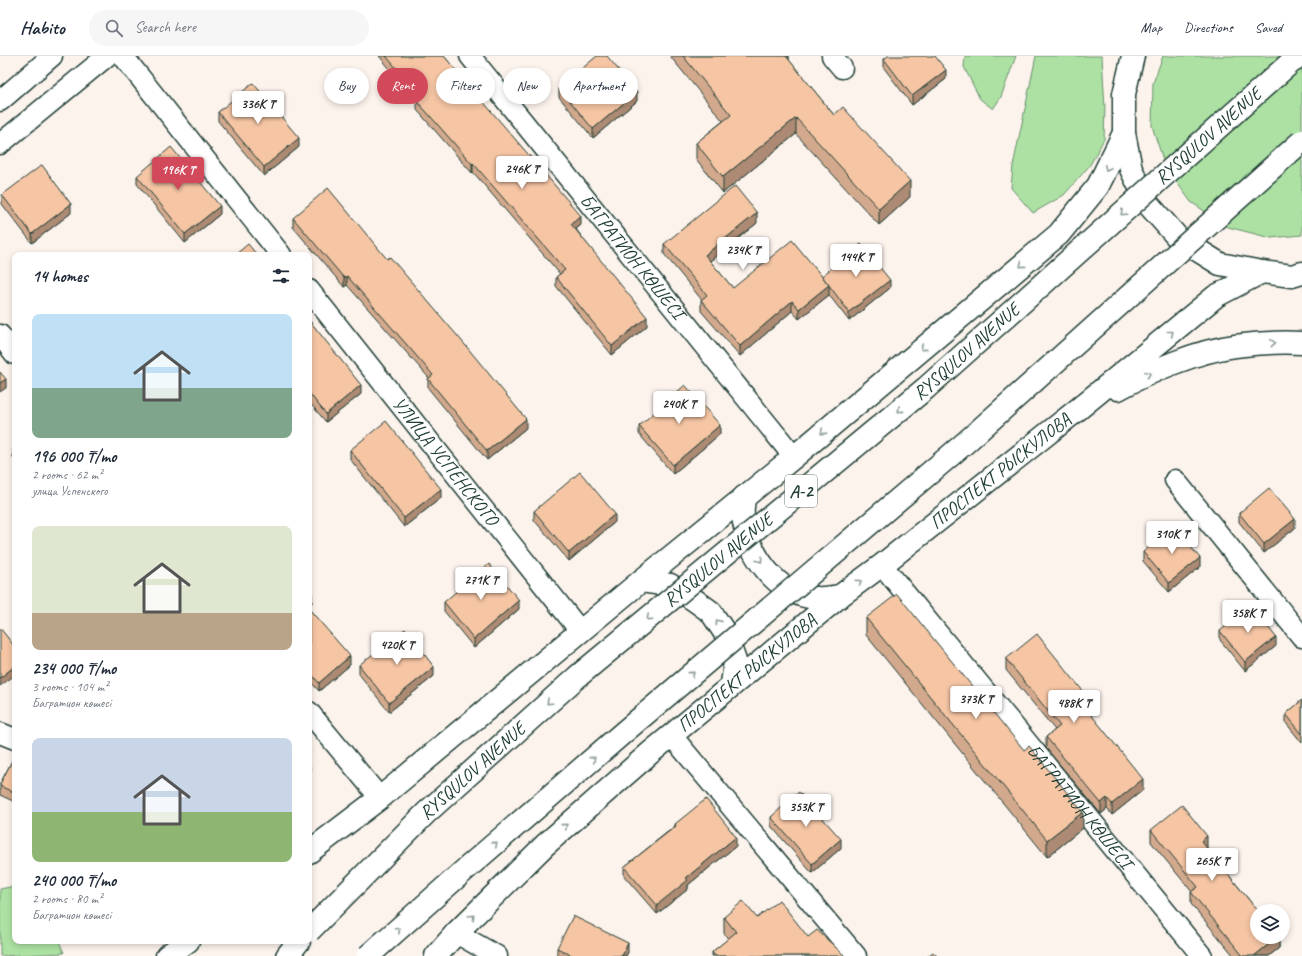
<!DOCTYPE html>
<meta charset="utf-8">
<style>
body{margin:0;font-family:Caveat,sans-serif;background:#f6f6f7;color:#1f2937;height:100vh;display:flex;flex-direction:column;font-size:15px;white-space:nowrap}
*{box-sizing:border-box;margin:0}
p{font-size:13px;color:#747a83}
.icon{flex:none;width:22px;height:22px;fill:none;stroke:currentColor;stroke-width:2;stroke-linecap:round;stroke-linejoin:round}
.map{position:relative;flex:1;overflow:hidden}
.drawer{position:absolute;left:12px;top:196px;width:300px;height:692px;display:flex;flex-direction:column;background:#fff;border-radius:8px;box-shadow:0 2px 6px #0003}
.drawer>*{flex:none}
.top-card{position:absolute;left:324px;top:12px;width:380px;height:36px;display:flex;gap:8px}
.buttons{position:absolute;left:1250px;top:848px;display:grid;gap:8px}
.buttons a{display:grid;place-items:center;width:40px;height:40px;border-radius:50%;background:#fff;box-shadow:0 2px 6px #0003;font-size:20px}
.price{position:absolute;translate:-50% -34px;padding:0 9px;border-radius:4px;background:#fff;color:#222;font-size:13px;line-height:26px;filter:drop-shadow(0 1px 2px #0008)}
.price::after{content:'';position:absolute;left:50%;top:24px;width:12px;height:9px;margin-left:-6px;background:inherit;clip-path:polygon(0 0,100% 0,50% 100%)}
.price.current{background:#d1495b;color:#fff}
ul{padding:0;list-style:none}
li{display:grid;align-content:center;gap:8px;height:212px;padding:0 20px}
li span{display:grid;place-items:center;height:124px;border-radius:8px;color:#555}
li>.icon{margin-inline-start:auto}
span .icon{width:72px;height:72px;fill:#fffc;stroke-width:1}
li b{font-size:17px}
h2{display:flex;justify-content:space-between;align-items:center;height:48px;padding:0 20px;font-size:17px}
.chip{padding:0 14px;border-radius:18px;background:#fff;box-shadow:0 2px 6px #0003;font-size:14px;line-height:36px}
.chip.current{background:#d1495b;color:#fff}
header{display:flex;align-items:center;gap:24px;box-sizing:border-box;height:56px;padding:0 20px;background:#fff;border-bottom:1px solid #e0e1e3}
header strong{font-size:19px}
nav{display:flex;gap:22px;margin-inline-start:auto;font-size:14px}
.search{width:280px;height:36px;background:#f6f6f7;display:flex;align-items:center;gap:10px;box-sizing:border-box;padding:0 14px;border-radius:22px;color:#747a83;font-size:15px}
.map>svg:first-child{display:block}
.green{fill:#ade1a3;stroke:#668f6c}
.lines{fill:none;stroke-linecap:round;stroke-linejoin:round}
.minor-casing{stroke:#1f3d34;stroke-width:23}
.primary-casing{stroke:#1f3d34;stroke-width:25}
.minor{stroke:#fff;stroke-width:20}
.primary{stroke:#fff;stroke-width:22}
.primary-bridge-casing{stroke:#1f3d34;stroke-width:25;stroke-linecap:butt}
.primary-bridge{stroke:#fff;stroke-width:22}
.wall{fill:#d3a98d;stroke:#1f3d34}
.shaded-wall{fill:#ac8a73;stroke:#1f3d34}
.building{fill:#f5c5a4;stroke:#1f3d34}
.oneway{stroke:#8f9e9a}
.labels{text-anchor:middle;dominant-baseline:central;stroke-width:3;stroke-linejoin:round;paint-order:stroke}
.shield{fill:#fff;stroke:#627771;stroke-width:1}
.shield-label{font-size:18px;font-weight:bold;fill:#1f3d34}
.street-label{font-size:19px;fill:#1f3d34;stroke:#fff}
</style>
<header>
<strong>Habito</strong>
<div class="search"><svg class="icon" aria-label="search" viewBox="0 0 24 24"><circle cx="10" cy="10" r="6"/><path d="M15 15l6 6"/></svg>Search here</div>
<nav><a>Map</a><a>Directions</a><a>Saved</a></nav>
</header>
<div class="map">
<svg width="1302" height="900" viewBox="0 0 1302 900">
<rect width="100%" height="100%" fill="#fdf3ed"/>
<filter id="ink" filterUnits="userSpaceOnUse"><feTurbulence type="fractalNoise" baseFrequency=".025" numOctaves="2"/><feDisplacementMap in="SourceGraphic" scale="8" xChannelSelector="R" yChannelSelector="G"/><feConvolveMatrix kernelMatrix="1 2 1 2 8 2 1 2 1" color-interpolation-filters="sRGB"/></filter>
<g filter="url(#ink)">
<path class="green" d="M965,0H1016L1001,41L993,53L980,43L964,11Z
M1036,0H1102L1105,52L1104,83L1090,109L1064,139L1033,157L1011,132L1013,110Z
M1163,0H1302V179L1271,182L1228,171L1191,146L1165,110L1152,70L1153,27Z
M10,831L15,834V885H59L64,897L0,900V833Z"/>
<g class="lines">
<g class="minor-casing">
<g id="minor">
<path d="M123,0L281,199"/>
<path id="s1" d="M470,0L794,401"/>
<path d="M832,0L842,12"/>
<path d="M0,45L52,0"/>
<path d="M0,88L107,0"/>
<path id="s2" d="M309,234L581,576"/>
<path d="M0,279L15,298"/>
<path d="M1175,424L1302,581"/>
<path id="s3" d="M882,509L1202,900"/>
<path d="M309,656L380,742"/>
<path d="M0,677L15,683"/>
<path d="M671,679L856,900"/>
<path d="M456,877L497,900"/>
</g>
</g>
<g class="primary-casing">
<g id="primary">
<path d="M1133,0L1124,38V77L1131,113L1148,148L1178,182L1220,208L1262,216L1292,220L1302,217"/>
<path d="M1118,333C1151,315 1197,295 1235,290C1257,287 1280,286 1302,287"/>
<path d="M744,441C744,447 742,453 743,459C747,497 776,539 816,542C824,543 833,541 840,540"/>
<path d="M641,525L670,529L693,543L711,556L725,577L735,605L732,629"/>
<path d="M309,796L380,742L641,525L794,401L1059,178L1098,130L1124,77"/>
<path d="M167,900L188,885"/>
<path d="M287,900L299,885"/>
<path id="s4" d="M436,900L456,877L545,789L650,697L840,540L882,509L1076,355L1216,240L1262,216"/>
</g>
</g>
<use href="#minor" class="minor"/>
<use href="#primary" class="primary"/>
<g class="primary-bridge-casing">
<g id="primary-bridge">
<path id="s5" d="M309,875L426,757L577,621L926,332L1298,0"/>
<path d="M368,900L467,812L624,676L965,387L1302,85"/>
</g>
</g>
<use href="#primary-bridge" class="primary-bridge"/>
</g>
<path class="wall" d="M379,0H444L581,169L576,173L647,270L612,299L556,230V221L560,218L473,116L472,117L417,54V45Z
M670,0H789V4L834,59L910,141L879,169L796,78L723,137L696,103V87L723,65Z
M884,3L946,23L912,49L884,12Z
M559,32L637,45L593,82L559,41Z
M218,56L299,91L264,120L218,65Z
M137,120L220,158L185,187L137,128Z
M2,139L71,157L32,187L2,148Z
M293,162L526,372L487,404L428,332V323L429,322L347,229L344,231L293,171Z
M757,167L710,205L733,232L822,220L890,232L849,265L829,239L799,263L792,255L740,300L701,255V244H702L664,198V188Z
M309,264L361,338L326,366L309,346Z
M639,370L720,378L673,418L639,378Z
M15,391V404L13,401V392Z
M350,394L441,442L404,471L350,403Z
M534,455L615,466L569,505L534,464Z
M1239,457L1295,472L1264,497L1239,466Z
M1143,496L1200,511L1169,536L1143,505Z
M444,546L519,553L474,592L444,555Z
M309,553L350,609L319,635L309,624Z
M866,562L1083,772L1047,801L866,579Z
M1220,575L1276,590L1245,615L1220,584Z
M1006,603L1083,646L1081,647L1143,734L1112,759L1107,753L1101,758L1046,692V681L1055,674L1006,614Z
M359,609L434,620L389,656L359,618Z
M1302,644V687L1286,667V658Z
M15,699V746L0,739V728Z
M771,761L841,792L812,817L771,770Z
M675,768L736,790L688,829V833L657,858L624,820V811L675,770Z
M1151,774L1207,792L1279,881V892L1269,900H1234L1191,848V836H1192L1151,786Z
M724,861L757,862L808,881L845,900H712V896L728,883L724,877Z
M557,892L628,896L626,900H557Z"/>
<path class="shaded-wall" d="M783,0H789V7Z
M946,14V23L912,49V40Z
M637,36V45L593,82V73Z
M796,62V78L723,137V121Z
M299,82V91L264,120V111Z
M473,107V116L472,117V108Z
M910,125V141L879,169V153Z
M71,148V157L32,187V178Z
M220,150V158L185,187V178Z
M757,157V167L705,209V199Z
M581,160V169L571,177V168Z
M347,220V229L344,231V222Z
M890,224V232L849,265V256Z
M829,229V239L799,263V253Z
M792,245V255L740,300V290Z
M647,261V270L612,299V290Z
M6,323V332L0,336V327Z
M361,329V338L326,366V358Z
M526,363V372L487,404V395Z
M720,369V378L673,418V409Z
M441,433V442L404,471V462Z
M615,458V466L569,505V497Z
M1295,463V472L1264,497V488Z
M1200,502V511L1169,536V527Z
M312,538V547L309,549V540Z
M519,544V553L474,592V583Z
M1276,581V590L1245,615V606Z
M350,600V609L319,635V627Z
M15,610V619L0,630V622Z
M434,611V620L389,656V647Z
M1083,635V646L1076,652V640Z
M310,710V719L309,720V711Z
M1143,723V734L1112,759V748Z
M1107,742V753L1101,758V747Z
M1083,756V772L1047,801V784Z
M1207,780V792L1201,796V785Z
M736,781V790L688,829V833L657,858V849L686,822Z
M841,783V792L812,817V808Z
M1278,881H1279V892L1269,900H1254Z
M628,887V896L626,900H622Z"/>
<path class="building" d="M386,0H444L581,160L571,168L647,261L612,290L556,221L565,214L473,107L472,108L417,45L421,41Z
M597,0H607L637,36L593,73L559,32Z
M683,0H786L834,59L843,51L910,125L879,153L796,62L723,121L696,87L731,59Z
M888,0H935L946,14L912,40L884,3Z
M253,27L299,82L264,111L218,56Z
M171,91L220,150L185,178L137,120Z
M42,109L71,148L32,178L2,139Z
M735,130L757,157L705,199L733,232L792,184L829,229L799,253L792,245L740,290L701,244L707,239L664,188Z
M328,132L387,203L390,201L461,284L526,363L487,395L428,323L433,319L347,220L344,222L293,162Z
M248,188L257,199H235Z
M861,188L890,224L849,256L822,220Z
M309,264L361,329L326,358L309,337Z
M0,316L6,323L0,327Z
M685,329L720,369L673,409L639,370Z
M386,365L441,433L404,462L350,394Z
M580,416L615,458L569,497L534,455Z
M1269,432L1295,463L1264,488L1239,457Z
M1174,471L1200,502L1169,527L1143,496Z
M489,508L519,544L474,583L444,546Z
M309,535L312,538L309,540Z
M897,538L1024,694L1029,690L1083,756L1047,784L866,562Z
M1251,550L1276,581L1245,606L1220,575Z
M309,553L350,600L319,627L309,615Z
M0,572L15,591V610L0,622Z
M405,573L434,611L389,647L359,609Z
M1037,578L1083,635L1076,640L1143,723L1112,748L1107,742L1101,747L1046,681L1060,670L1006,603Z
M1302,644V678L1286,658Z
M15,699V737L0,730V728Z
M799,736L841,783L812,808L771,761Z
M706,743L736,781L686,822L688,824L657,849L624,811L676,770L675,768Z
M1182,749L1207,780L1201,785L1258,855H1257V881H1278L1254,900H1243L1191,836L1198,831L1151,774Z
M779,844L808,881L817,874L845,900H715L712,896L736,876L724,861L743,845L757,862Z
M573,860L628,887L622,900H573L557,892Z
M933,896L937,900H928Z"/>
<defs><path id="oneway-chevron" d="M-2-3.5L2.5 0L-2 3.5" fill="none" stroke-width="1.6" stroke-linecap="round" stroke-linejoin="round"/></defs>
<g class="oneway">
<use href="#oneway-chevron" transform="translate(1107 112) rotate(116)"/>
<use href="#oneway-chevron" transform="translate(1123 157) rotate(138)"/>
<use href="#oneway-chevron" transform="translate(1022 209) rotate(140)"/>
<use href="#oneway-chevron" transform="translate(1171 277) rotate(-39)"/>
<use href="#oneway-chevron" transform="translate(1273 287) rotate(-4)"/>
<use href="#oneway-chevron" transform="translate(923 292) rotate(140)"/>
<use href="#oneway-chevron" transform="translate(1148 318) rotate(-22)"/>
<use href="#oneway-chevron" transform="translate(900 354) rotate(140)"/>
<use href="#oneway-chevron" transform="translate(823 376) rotate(140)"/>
<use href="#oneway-chevron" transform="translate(760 504) rotate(57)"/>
<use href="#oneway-chevron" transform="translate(859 526) rotate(-37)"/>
<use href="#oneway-chevron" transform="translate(649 562) rotate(140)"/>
<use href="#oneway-chevron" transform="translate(718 566) rotate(-125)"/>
<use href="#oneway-chevron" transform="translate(692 618) rotate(-40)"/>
<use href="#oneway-chevron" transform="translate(549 646) rotate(138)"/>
<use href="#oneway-chevron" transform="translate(593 703) rotate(-41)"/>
<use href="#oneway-chevron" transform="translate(565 770) rotate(-41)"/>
<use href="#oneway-chevron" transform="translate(495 788) rotate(-41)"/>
<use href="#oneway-chevron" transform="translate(472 861) rotate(-45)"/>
<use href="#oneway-chevron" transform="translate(398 874) rotate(-42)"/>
</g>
</g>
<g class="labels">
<rect class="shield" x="785" y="419" width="32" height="32" rx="3"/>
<g class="shield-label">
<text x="801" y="435">A-2</text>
</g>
<g class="street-label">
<text stroke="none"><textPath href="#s5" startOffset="1201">RYSQULOV AVENUE</textPath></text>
<text stroke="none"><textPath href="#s1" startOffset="258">БАГРАТИОН КӨШЕСІ</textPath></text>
<text stroke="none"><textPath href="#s5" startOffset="877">RYSQULOV AVENUE</textPath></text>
<text stroke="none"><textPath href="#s2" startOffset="219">УЛИЦА УСПЕНСКОГО</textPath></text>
<text stroke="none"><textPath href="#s4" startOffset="745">ПРОСПЕКТ РЫСКУЛОВА</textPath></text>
<text stroke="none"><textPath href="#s5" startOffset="553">RYSQULOV AVENUE</textPath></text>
<text stroke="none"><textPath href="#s4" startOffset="421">ПРОСПЕКТ РЫСКУЛОВА</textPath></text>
<text stroke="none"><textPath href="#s5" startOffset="229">RYSQULOV AVENUE</textPath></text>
<text stroke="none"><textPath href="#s3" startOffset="312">БАГРАТИОН КӨШЕСІ</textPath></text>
</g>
</g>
</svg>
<div class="buttons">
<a><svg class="icon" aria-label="layers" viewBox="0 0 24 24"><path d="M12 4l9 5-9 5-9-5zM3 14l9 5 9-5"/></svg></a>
</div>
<b class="price" style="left:258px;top:69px">336K ₸</b>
<b class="price" style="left:522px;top:134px">246K ₸</b>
<b class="price current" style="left:178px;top:135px">196K ₸</b>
<b class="price" style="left:743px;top:215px">234K ₸</b>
<b class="price" style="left:856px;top:222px">144K ₸</b>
<b class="price" style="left:679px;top:369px">240K ₸</b>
<b class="price" style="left:1172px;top:499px">310K ₸</b>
<b class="price" style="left:481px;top:545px">271K ₸</b>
<b class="price" style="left:1248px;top:578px">358K ₸</b>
<b class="price" style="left:397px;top:610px">420K ₸</b>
<b class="price" style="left:976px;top:664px">373K ₸</b>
<b class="price" style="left:1074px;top:668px">488K ₸</b>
<b class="price" style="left:806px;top:772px">353K ₸</b>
<b class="price" style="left:1212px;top:826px">265K ₸</b>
<div class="top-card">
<a class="chip">Buy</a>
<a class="chip current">Rent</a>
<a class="chip">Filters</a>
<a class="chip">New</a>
<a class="chip">Apartment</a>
</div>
<section class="drawer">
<h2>14 homes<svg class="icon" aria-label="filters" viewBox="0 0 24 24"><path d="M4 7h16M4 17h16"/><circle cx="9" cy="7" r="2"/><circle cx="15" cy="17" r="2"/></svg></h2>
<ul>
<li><span style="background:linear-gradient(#bfe0f5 60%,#7fa58c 0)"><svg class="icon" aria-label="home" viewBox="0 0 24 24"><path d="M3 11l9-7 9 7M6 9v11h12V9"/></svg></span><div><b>196 000 ₸/mo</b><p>2 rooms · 62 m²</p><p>улица Успенского</p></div></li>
<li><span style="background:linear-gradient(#dfe7d0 70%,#b9a48a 0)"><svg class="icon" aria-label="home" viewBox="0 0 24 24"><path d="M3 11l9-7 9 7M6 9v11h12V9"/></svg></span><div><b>234 000 ₸/mo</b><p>3 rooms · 104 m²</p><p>Багратион көшесі</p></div></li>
<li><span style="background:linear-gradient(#c9d6e8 60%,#8fb573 0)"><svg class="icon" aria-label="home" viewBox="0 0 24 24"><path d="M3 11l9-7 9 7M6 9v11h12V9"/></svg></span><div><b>240 000 ₸/mo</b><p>2 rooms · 80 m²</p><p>Багратион көшесі</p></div></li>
</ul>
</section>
</div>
